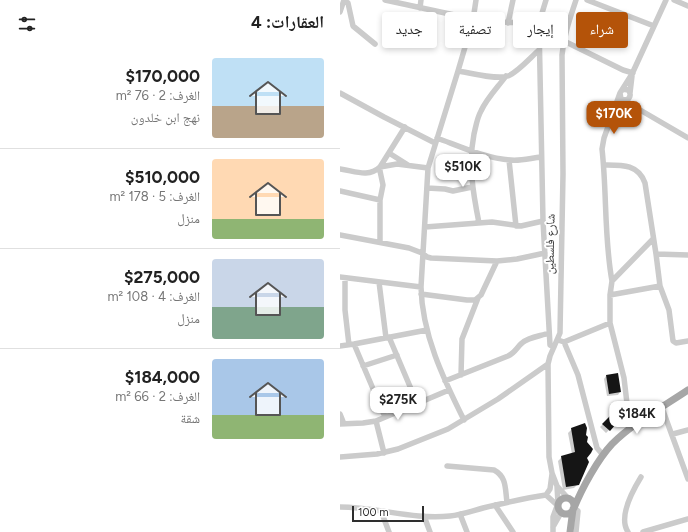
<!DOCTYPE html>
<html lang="ar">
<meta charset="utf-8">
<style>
body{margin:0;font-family:Figtree,"Noto Naskh Arabic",sans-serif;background:#f2f2f2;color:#222;direction:rtl;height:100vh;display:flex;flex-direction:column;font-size:15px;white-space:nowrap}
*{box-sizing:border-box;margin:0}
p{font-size:13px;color:#767676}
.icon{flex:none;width:22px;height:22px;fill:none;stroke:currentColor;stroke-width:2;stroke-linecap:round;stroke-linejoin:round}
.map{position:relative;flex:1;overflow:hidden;direction:ltr}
.drawer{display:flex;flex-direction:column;background:#fff;width:340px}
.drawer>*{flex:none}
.hud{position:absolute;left:12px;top:12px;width:276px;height:36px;direction:rtl;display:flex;gap:8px}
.scale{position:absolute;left:12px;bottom:10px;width:72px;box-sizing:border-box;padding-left:4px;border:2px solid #2e2e2e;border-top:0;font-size:11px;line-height:14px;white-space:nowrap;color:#2e2e2e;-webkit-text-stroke:3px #fff;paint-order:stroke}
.price{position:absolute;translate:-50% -34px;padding:0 9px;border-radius:8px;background:#fff;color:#222;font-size:13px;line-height:26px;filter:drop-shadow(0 1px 2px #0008)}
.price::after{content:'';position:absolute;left:50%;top:24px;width:12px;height:9px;margin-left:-6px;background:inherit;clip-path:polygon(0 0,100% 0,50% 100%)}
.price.current{background:#b45309;color:#fff}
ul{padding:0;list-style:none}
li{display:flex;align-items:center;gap:12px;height:100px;padding:0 16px}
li+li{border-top:1px solid #e0e0e0}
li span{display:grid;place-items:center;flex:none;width:112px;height:80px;border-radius:4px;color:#555}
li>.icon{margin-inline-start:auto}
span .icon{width:48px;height:48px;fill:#fffc;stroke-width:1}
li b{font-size:17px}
h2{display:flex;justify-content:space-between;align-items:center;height:48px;padding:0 16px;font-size:17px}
.chip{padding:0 14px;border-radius:4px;background:#fff;box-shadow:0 2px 6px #0003;font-size:14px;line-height:36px}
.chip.current{background:#b45309;color:#fff}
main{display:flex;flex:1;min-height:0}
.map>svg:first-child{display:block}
.shadow{fill:#0003}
.building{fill:#151515}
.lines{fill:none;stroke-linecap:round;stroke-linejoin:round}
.minor{stroke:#cbcbcb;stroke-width:5.5}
.major{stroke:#a6a6a6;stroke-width:7}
.labels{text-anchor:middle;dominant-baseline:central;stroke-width:4;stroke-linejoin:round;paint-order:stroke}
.street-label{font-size:12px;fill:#2e2e2e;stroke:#fff}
</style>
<main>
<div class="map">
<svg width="348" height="532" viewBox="0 0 348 532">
<rect width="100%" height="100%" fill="#fff"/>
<path class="shadow" d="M266,376L280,392L278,395L267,396L264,379Z
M270,417L276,423L266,433L260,427Z
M232,429L246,457L238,484L234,488L223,490L218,461L222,457L232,454L228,433Z"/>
<path class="building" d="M278,373L281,392L269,394L266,375Z
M270,416L277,423L270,431L262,424Z
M245,423L247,428L246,435L248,437L247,442L253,449L251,453L247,458L249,462L239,485L226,487L221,456L235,452L231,428Z"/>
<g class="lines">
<path class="minor" d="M4,0L8,3L13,26L35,44
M45,0L147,22L217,23L228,25
M206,0L199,23L203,221L210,345L214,347
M247,0L314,26
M334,0L348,6
M80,8L81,0
M0,12L4,0
M168,23L173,0
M224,41L283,70L293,73
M118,71C131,73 156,80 168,76C178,72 191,57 199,50
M283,89L288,90C291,93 291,97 287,100L281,99L280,93L292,74L326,0
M0,93L44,117L95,143
M290,93L292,76
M283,100L348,138
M97,138C119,146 147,159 171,160C181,161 191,158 201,157
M49,153L68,165
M169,160L176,226
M264,165C282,165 298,164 305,183L316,254L348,255
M40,167L57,164L88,168
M0,169C15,171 28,178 40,167L65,127
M87,188L105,189L113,191L132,187
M0,191L40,200
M139,223C133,193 128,164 134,134C136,126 137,118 141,111C147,98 158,87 166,76
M85,227L152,222L181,226L203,221
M0,235L69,248L82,253L87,257L91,258L157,261L177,259L205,253
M40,242V200L43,185L40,171V167
M316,254L320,286L329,310L333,341L336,343L348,341
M0,277L81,287
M5,278V310L9,345
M272,281C264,238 267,193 262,149L264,138L280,93
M39,282L46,338
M81,294L127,300H135L141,295L157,261
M270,295L320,286
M270,323V295L272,281L313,239
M49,337L77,403
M218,340L224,342L270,323L284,378L290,429
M224,342L238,375L257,448L263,455
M14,344L45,417
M0,346L14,344L87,330
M23,366L57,355
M121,375L122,339L138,298
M105,381L168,356C175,353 177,347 182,343C189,337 201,336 209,333
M322,408L348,479
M0,414L4,424
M124,420C103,378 82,334 81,287L88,168L118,71L133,20L136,0
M36,421L44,453
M0,424L23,423L36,421L109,390
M333,434L348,430
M0,457L37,454L58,449L108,429L158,399L208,364
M107,466L154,470C167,477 165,489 167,502
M217,486L218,503
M206,495L217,505
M227,497L217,486L212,473L209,457L208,364L210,356L220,333L223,174L222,55C224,35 230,18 236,0
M155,505L173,532
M0,507C37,507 73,520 110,516C121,515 132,511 143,508C164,503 185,498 206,495L210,489L212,474
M234,508L238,511L236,532
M41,511L49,532
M120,514L127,532
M84,516L90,532
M213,527L221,513
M213,532V517L217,506
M288,532C278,517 293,490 301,477
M303,532L348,519"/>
<path class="major" d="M218 506a8 8 0 1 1 16 0a8 8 0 1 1-16 0Z
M234,508C242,488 258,459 272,444C294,422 323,407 348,390
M230,532L233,509"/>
</g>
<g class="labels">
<g class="street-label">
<text transform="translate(210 244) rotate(-89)">شارع فلسطين</text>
</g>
</g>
</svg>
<div class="scale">100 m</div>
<b class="price current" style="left:274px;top:135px">$170K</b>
<b class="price" style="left:123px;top:188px">$510K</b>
<b class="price" style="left:58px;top:421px">$275K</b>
<b class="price" style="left:297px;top:435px">$184K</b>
<div class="hud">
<a class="chip current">شراء</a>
<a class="chip">إيجار</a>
<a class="chip">تصفية</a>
<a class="chip">جديد</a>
</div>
</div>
<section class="drawer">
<h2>العقارات: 4<svg class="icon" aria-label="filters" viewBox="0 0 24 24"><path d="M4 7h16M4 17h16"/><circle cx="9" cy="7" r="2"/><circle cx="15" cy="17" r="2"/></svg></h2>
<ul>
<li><span style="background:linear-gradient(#bfe0f5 60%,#b9a48a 0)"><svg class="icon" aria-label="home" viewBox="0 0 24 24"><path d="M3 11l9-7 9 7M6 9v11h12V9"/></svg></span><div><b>$170,000</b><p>الغرف: 2 · 76 m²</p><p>نهج ابن خلدون</p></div></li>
<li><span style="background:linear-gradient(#ffd9b3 75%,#8fb573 0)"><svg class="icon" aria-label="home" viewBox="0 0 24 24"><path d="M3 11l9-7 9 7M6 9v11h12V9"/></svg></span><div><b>$510,000</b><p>الغرف: 5 · 178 m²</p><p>منزل</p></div></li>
<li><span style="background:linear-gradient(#c9d6e8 60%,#7fa58c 0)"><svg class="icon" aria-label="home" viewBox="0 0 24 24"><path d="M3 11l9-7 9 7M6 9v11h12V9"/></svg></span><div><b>$275,000</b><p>الغرف: 4 · 108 m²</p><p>منزل</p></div></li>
<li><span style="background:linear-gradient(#a9c7e8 70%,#8fb573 0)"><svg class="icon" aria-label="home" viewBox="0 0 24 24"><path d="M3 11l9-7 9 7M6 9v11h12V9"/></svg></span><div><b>$184,000</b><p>الغرف: 2 · 66 m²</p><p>شقة</p></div></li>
</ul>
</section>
</main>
